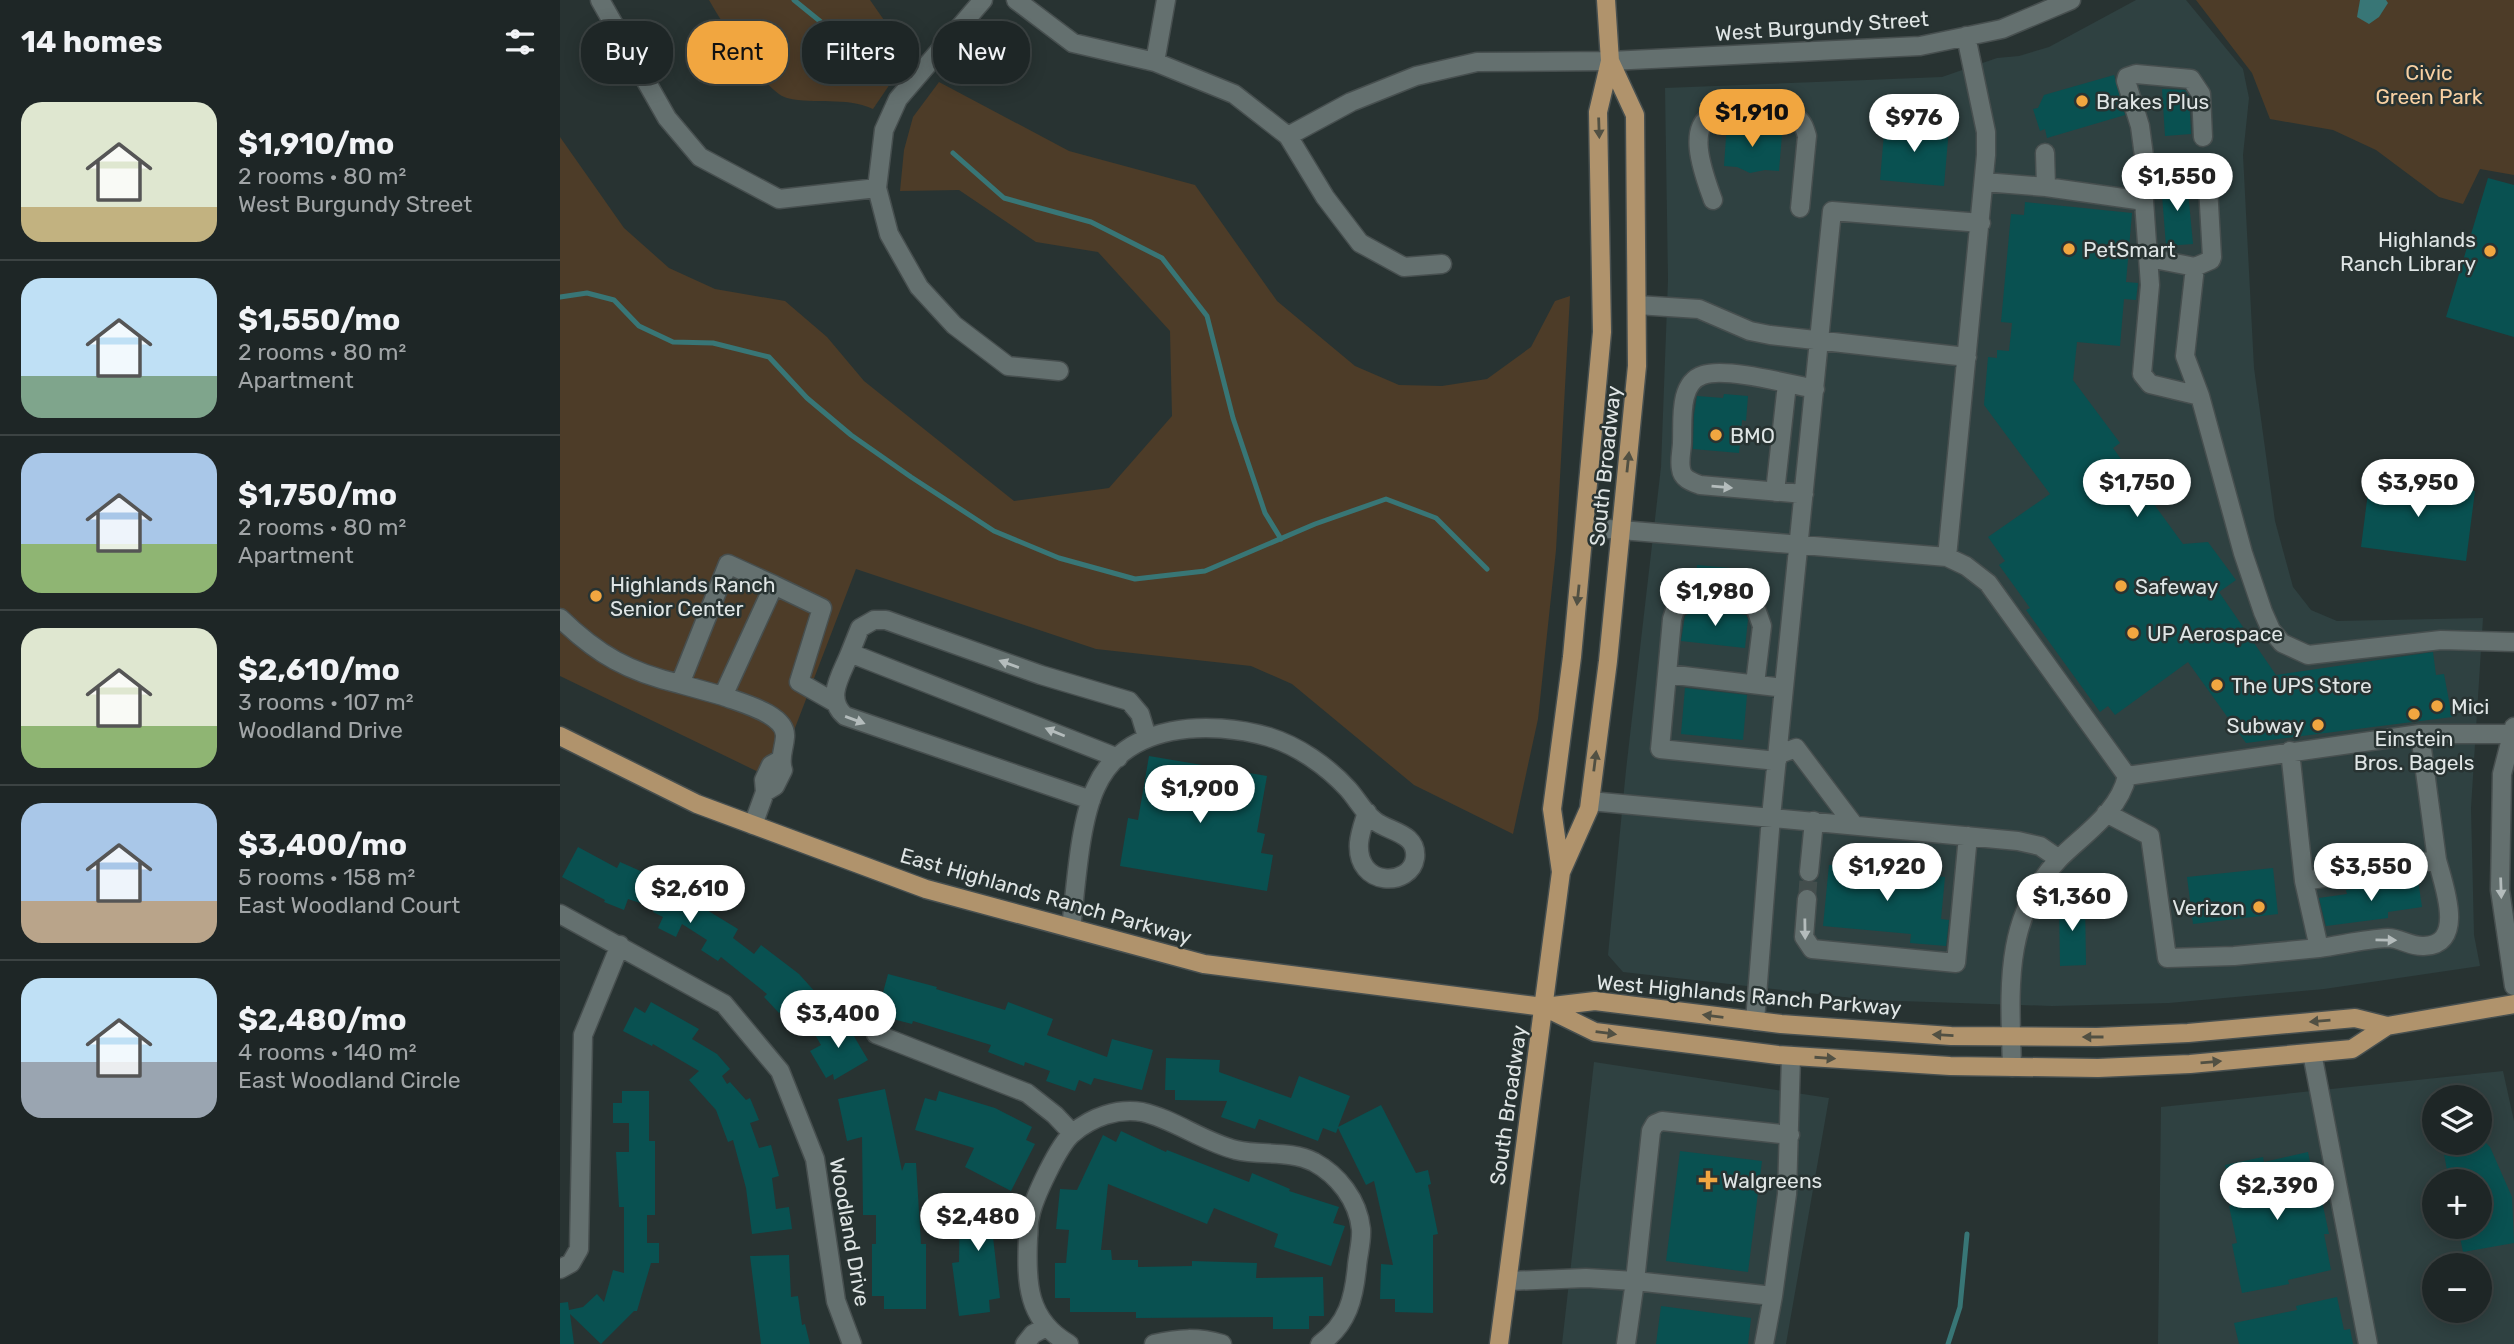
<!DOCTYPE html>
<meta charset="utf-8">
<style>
body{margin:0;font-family:Rubik,sans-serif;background:#262e2e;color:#f1f3f6;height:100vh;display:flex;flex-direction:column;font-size:26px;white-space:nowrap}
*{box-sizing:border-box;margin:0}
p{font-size:23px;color:#a1a5a7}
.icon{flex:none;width:38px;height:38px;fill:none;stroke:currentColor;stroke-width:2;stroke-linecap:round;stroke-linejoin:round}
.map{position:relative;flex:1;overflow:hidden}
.side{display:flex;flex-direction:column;background:#1e2626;width:560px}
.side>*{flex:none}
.top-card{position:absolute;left:21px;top:21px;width:665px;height:63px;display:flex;gap:14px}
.tools{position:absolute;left:1862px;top:1085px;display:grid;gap:14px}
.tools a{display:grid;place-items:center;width:70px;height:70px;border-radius:50%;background:#1e2626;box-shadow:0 4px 18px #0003,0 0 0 2px #3c4343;font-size:35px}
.price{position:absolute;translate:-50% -60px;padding:0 16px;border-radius:24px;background:#fff;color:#222;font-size:23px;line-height:46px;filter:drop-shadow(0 2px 4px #0008)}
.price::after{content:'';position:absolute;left:50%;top:42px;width:21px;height:16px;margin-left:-10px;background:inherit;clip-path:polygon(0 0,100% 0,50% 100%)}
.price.selected{background:#f1a640;color:#111}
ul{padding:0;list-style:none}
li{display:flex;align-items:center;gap:21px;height:175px;padding:0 21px}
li+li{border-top:2px solid #3c4343}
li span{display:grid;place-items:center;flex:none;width:196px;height:140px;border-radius:21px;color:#555}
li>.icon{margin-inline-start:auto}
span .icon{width:84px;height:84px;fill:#fffc;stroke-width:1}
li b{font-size:30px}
h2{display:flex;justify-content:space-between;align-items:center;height:84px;padding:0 21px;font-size:30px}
.tag{padding:0 24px;border-radius:28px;background:#1e2626;box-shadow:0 4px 18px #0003,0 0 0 2px #3c4343;font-size:24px;line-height:63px}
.tag.selected{background:#f1a640;color:#111}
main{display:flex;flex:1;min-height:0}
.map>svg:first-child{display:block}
.built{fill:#2f4141;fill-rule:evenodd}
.green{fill:#4d3c28}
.water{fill:#387676}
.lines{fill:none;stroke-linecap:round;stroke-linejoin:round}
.stream{stroke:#387676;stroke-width:5}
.building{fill:#095151}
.minor-tunnel{stroke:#434e4d;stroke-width:18;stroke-dasharray:18 9;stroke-linecap:butt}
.minor-casing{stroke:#474f4f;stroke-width:21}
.major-casing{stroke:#474f4f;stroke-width:21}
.minor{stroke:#64706f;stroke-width:18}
.major{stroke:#b0936c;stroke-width:18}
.oneway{fill:#515043}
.oneway2{fill:#b4bcbc}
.poi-dot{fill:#f1a640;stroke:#283332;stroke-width:2.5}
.labels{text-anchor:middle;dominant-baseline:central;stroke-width:5;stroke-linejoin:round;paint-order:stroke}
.street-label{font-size:21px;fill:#dfe5e5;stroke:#283332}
.park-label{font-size:21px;fill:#f8d0a2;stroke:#283332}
.poi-label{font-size:21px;fill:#dfe5e5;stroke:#283332;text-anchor:start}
</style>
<main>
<section class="side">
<h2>14 homes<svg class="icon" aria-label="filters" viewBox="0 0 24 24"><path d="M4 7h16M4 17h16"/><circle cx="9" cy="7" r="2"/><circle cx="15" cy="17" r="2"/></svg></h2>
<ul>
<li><span style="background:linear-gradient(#dfe7d0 75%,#c2b280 0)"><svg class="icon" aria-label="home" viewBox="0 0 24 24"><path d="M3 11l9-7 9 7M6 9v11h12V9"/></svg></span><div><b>$1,910/mo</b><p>2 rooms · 80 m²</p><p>West Burgundy Street</p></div></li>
<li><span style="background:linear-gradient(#bfe0f5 70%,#7fa58c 0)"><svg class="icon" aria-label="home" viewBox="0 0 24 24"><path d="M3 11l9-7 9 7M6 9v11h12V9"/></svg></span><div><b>$1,550/mo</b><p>2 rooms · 80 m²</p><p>Apartment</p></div></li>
<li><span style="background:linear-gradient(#a9c7e8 65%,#8fb573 0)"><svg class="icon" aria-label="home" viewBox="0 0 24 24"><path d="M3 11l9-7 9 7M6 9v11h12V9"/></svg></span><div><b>$1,750/mo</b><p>2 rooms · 80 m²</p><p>Apartment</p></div></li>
<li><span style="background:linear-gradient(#dfe7d0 70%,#8fb573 0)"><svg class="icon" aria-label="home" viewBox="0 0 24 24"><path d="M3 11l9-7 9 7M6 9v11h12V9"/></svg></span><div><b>$2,610/mo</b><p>3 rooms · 107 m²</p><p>Woodland Drive</p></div></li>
<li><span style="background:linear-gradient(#a9c7e8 70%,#b9a48a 0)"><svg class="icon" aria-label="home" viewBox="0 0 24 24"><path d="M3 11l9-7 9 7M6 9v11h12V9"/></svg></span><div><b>$3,400/mo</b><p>5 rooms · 158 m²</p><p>East Woodland Court</p></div></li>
<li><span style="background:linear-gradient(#bfe0f5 60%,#9aa5b1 0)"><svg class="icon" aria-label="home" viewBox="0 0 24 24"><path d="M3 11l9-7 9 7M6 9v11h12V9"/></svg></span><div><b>$2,480/mo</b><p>4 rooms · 140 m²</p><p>East Woodland Circle</p></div></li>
</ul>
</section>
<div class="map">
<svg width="1954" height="1344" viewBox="0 0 1954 1344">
<rect width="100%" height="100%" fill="#283332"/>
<path class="built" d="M1576,0H1626L1683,69L1689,98L1683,155L1694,368L1715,521L1733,587L1751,610L1777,621L1923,618L1911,808L1914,935L1920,966L1764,989L1609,1003L1492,1006L1310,1000L1063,972L1048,955L1066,770L1101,467L1108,280L1105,88L1382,77L1437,58L1459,56L1489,47Z
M1034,1062L1269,1098L1226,1344H1002Z
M1943,1071L1954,1121V1344H1598L1601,1107ZM1874,1097H1920V1143H1874ZM1874,1181H1920V1227H1874ZM1874,1265H1920V1311H1874Z"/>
<path class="green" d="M149,0H310L349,56L313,109C284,96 256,105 227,98C205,93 161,21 149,0Z
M1636,0H1954V175L1920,169L1903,204L1879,197L1816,150L1773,130L1710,119L1692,73Z
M379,82L509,151L635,185L717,301L795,366L839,385L882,386L927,379L971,347L995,301L1010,296L996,550L978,719L953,834L854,785L732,684L691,666L536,649L296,569L215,780L0,676V137L64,228L109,268L155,289L225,301L267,337L304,381L454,501L549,488L612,416L610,331L538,252L476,242L399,190L340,191L344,150L353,117Z"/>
<path class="water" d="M1800,0H1826L1828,3L1819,17L1809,24L1797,17Z"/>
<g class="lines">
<path class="stream" d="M234,0L314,65
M393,153L444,198L531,222L602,258L647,316L673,418L705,513L721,539
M0,297L27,293L54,300L79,326L113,342L153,343L209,357L247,398L291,435L351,477L434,531L499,558L575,579L645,571L755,524L826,499L876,518L927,569
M1388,1344L1400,1307L1407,1234"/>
</g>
<path class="building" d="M1554,75L1565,115L1487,138L1485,129L1480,131L1473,109L1478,108L1484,95Z
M1602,89L1625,90L1629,97L1631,134L1605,136Z
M1193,122L1192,132L1222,134L1219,171L1205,170L1190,173L1177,167L1164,166L1167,123Z
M1325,122L1389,128L1384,186L1320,180Z
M1928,178L1954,185V337L1886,317Z
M1627,181L1633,244L1606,246L1601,182Z
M1465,202L1572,213L1566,282L1578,283L1576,300L1564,299L1560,346L1517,342L1513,380L1560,443L1553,448L1623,544L1648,542L1676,580L1659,592L1716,675L1873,652L1876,675L1884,674L1892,717L1686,743L1628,662L1555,715L1548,706L1540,712L1466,610L1470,608L1439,565L1445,561L1428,537L1490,494L1424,405L1428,357L1437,358V350L1449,351L1452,323L1441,322L1451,214L1464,215Z
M1164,394L1188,396L1186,421L1182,420L1179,453L1133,449L1134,415L1137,396L1163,398Z
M1810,477L1915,491L1906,561L1801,547Z
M1137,565L1170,568L1168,587L1135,585Z
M1137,608L1166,610V612L1186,615L1188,619L1185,648L1121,641L1125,616Z
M1125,688L1187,695L1183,740L1121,734Z
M589,756L707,776L697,832L705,834L701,853L713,855L707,891L560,866L568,818L578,820Z
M18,847L57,868L60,862L135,895L132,901L178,929L173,938L194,954L201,945L239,974L257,994L235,1012L228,1004L219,1013L204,997L207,994L161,957L158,961L141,950L147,940L122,924L116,937L98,928L103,917L93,912L95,908L68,899L64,910L44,902L45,900L2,877Z
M1269,865L1385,877L1381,919L1389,920L1386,946L1350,943L1351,934L1263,926Z
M1713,868L1718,914L1633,924L1627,877Z
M1858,880L1862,907L1828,912V918L1766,926L1759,898L1787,894L1786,890Z
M1525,900L1526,965L1500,966L1499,901Z
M328,974L377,987L376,989L445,1010L448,1002L493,1019L487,1035L547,1057L552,1039L593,1050L582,1090L534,1078L531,1085L519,1080L515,1091L486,1081L490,1071L465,1062L464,1066L428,1052L431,1045L353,1021L352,1024L317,1015Z
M91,1002L139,1029L132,1039L157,1054L170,1069L162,1076L167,1084L170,1082L186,1100L190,1098L199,1120L190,1123L199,1148L211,1145L219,1176L212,1178L216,1209L229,1207L232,1229L192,1234L186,1188L173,1140L168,1142L156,1110L129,1080L139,1071L93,1044L92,1046L63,1031L75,1007L85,1013Z
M282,1016L308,1060L274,1080L273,1074L266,1078L250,1051L261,1045L254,1033Z
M606,1058L660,1060L659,1072L731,1098L739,1076L790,1096L778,1127L821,1105L856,1173L868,1170L871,1184L868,1185L878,1234L873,1235V1313L835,1312V1299H820L821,1264L833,1265L814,1181L806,1185L778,1128L776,1133L763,1128L758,1141L699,1119L695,1129L661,1117L667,1101L615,1100V1090H605Z
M325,1089L342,1171L345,1163H356L361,1244H366V1309H324V1296H312V1244H316V1215H303L302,1137L287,1141L278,1099Z
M62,1091H89V1141H95V1215H87V1243H99V1263H91L77,1311H74L41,1344L10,1314L14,1344H0V1303L8,1302L9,1310L23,1307L37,1294L44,1302L53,1270L64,1273V1207H59L56,1152H69V1123H53V1103H62Z
M379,1091L435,1108L472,1127L466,1140L475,1144L451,1191L405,1167L414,1148L355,1130L365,1098L376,1101Z
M561,1131L606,1152L607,1150L689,1182L692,1173L730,1189L729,1191L779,1207L773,1223L785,1226L771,1266L714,1247L718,1234L654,1208L647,1224L548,1184L541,1250H551L552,1260H578V1267L632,1266V1261L697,1263L696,1278L763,1277L764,1316H749V1329H713V1317L576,1318V1312H510V1298H495V1263H506L509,1230L496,1229L500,1189L517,1190L543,1135L556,1142Z
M1882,1143H1926L1930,1147L1952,1197L1954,1243L1903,1252L1898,1227H1920V1181H1889Z
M1120,1151L1202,1161L1188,1272L1106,1261Z
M1748,1152L1755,1188L1759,1187L1769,1234H1764L1771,1270L1728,1280L1729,1284L1682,1293L1672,1244L1677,1243L1669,1206L1674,1204L1665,1165L1703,1157L1704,1162Z
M400,1196L445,1197L444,1237H433L440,1298L429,1300L430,1312L399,1316L392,1263L399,1262Z
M229,1255L231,1297L238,1296L242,1325L245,1324L250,1344H201L190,1256Z
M1777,1297L1784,1330L1790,1329L1793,1344H1679L1674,1323L1737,1310L1736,1306Z
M1101,1306L1191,1318L1188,1344H1096Z"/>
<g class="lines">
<path class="minor-tunnel" d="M1247,899L1249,872"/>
<g class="minor-casing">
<path id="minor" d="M40,0L107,118L140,157L219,199L317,188
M423,0L338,99L324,130L317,188L329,234L359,287L394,325L448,366L499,371
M456,0L513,43L595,62L674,94L728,136L765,197L800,243L844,267L882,264
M595,62L606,0
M728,136L791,102L856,76L917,62L1050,61L1360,46L1442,29L1511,0
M1485,153L1486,187
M1586,171L1580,126L1566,81L1567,77L1576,74L1631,79L1641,94L1643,137
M1424,182L1486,187L1584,201L1583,180L1586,171L1647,169L1652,257L1651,260L1635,267L1625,356L1640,396L1683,553L1703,612L1711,630L1722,643L1748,655L1881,640L1954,642
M1153,200C1146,180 1122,122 1157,114C1165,111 1175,112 1184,111C1199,110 1224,110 1237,118C1243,122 1245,129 1247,136L1240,208
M1584,201L1590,285L1582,374L1590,384L1640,396
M1589,258L1635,267
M1077,305L1139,309L1190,331L1210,335L1407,357
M1215,492L1227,384
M1244,494L1140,485C1132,482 1122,479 1121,469C1119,460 1122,450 1122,442C1123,421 1118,383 1143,375C1166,367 1229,384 1255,389
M1025,527L1387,557L1426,155V132L1406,36
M1387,557L1406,566L1428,583L1567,776C1559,812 1524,834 1500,858C1442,918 1450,991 1452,1067
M0,618C38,655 69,672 120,684L168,564L214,585
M290,653L300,628L314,620H326L481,675L569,701L580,714L587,737
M1107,674L1112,619L1115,610L1124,600L1135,596L1185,600L1195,606L1202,626L1195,684
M120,684L163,696
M1954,727L1942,774L1940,890L1954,986
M1860,734L1877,860
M1217,755L1236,748L1294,825
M1217,761L1100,749L1107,674L1224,688
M1567,776L1860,734H1954
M205,792L215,786L223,770C219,758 224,750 225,737C227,714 181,703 163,696L214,585L262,608L239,682L274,702
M531,800L285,716C264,698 282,674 290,653L558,758
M1030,801L1458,841L1480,846L1499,859
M1546,813L1590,836L1607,958L1674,956L1759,948L1744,881L1730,751
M193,825L205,792L204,780L211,765L220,760
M1249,872L1254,821
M1744,881L1877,860C1883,883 1907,945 1864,946C1851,947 1840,938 1828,938C1805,939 1781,945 1759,948
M1247,899L1244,937L1252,949L1396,963L1408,836
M0,914L164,1004L220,1071L255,1159L276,1301L292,1344
M511,928C516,888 519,823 536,787C565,722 650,720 709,737C738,746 767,766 788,789C797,799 804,813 815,821C829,832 858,833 855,858C851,887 796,888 799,843C800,832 804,822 807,812
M1195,1021L1211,817L1272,211L1421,223
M316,1034L467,1093L495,1115L512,1133
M1752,1053L1808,1344
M1230,1135L1102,1121L1095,1124L1091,1131L1075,1281L1213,1296L1227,1194L1231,1056
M0,1269L11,1263L19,1249L23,1035L60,945
M948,1281L1026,1278L1075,1281L1066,1344
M465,1344L473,1334L486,1327
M509,1344C467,1320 466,1283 468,1238C469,1231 468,1224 470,1217C473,1199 499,1144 513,1133C532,1117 557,1108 582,1112C614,1119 643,1142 676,1150C701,1156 730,1150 754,1162C778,1175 798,1200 801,1229C802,1241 798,1254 797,1266C794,1298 788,1324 760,1344
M594,1344C618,1338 638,1337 662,1344
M1204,1344L1213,1296"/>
</g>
<g class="major-casing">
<path id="major" d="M0,736L137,804L366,889L644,964L984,1007L1035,1001L1221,1024L1391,1036L1537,1037L1628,1033L1795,1018L1827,1026L1954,1004
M1001,872L1029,809L1048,661L1077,366L1075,115L1050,61
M984,1007L1035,1032L1218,1055L1390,1066L1538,1068L1630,1064L1792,1049L1827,1026
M939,1344L1001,872L992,809L1012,657L1042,332L1038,112L1050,61L1046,0"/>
</g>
<use href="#minor" class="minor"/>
<use href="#major" class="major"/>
</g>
<defs><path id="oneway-solid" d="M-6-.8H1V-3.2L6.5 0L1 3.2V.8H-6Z" transform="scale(1.75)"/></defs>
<g class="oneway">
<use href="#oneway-solid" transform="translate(1039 128) rotate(88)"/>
<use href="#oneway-solid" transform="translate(1068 462) rotate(-84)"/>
<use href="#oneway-solid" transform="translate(1018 595) rotate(96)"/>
<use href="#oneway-solid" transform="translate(1035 761) rotate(-83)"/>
<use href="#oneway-solid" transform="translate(1153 1016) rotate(-173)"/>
<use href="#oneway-solid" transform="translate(1760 1021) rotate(175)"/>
<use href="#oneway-solid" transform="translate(1046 1033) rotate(7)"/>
<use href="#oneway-solid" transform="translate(1383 1035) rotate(-177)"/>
<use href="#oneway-solid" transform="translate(1533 1037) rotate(180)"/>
<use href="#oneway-solid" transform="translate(1265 1058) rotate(4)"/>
<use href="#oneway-solid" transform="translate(1651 1062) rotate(-5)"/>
</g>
<g class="oneway2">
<use href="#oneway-solid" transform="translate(1162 487) rotate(5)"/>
<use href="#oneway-solid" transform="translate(449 664) rotate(-160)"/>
<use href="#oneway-solid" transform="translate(295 720) rotate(20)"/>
<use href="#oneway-solid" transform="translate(495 732) rotate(-158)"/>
<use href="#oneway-solid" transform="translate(1941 888) rotate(88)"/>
<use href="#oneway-solid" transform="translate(1245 929) rotate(89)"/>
<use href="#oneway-solid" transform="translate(1826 940) rotate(1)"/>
</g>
<g class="poi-dot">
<circle cx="1522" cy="101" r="7"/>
<circle cx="1509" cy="249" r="7"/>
<circle cx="1930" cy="251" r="7"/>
<circle cx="1156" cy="435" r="7"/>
<circle cx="1561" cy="586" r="7"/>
<circle cx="36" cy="596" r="7"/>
<circle cx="1573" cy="633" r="7"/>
<circle cx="1657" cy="685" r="7"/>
<circle cx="1877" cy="706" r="7"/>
<circle cx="1854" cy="714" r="7"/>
<circle cx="1758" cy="725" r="7"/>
<circle cx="1699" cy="907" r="7"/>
<path d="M1144.5 1169.5h7v7h7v7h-7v7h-7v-7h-7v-7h7z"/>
</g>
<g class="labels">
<g class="street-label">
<text transform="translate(1262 26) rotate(-4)">West Burgundy Street</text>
<text transform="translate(1045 466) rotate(-84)">South Broadway</text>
<text transform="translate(486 896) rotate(16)">East Highlands Ranch Parkway</text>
<text transform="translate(1189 995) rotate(5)">West Highlands Ranch Parkway</text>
<text transform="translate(948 1105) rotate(-82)">South Broadway</text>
<text transform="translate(290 1232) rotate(80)">Woodland Drive</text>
</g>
<g class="park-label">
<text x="1869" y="72">Civic<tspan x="1869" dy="24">Green Park</tspan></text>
</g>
<g class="poi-label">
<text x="1536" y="101">Brakes Plus</text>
<text x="1916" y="239" text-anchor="end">Highlands<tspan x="1916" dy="24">Ranch Library</tspan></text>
<text x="1523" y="249">PetSmart</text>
<text x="1170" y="435">BMO</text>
<text x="50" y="584">Highlands Ranch<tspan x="50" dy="24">Senior Center</tspan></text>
<text x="1575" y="586">Safeway</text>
<text x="1587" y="633">UP Aerospace</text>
<text x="1671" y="685">The UPS Store</text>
<text x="1891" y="706">Mici</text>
<text x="1744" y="725" text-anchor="end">Subway</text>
<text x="1854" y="738" text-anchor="middle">Einstein<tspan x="1854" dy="24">Bros. Bagels</tspan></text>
<text x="1685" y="907" text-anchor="end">Verizon</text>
<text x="1162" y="1180">Walgreens</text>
</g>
</g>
</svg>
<div class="tools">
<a><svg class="icon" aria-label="layers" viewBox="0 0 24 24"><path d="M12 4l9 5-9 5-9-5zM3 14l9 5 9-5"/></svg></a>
<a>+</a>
<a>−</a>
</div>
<b class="price selected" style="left:1192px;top:149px">$1,910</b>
<b class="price" style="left:1354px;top:154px">$976</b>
<b class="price" style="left:1617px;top:213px">$1,550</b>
<b class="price" style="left:1577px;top:519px">$1,750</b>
<b class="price" style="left:1858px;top:519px">$3,950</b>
<b class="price" style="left:1155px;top:628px">$1,980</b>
<b class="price" style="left:640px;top:825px">$1,900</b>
<b class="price" style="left:1327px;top:903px">$1,920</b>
<b class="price" style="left:1811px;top:903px">$3,550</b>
<b class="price" style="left:130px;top:925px">$2,610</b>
<b class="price" style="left:1512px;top:933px">$1,360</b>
<b class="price" style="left:278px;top:1050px">$3,400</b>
<b class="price" style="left:1717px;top:1222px">$2,390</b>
<b class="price" style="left:418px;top:1253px">$2,480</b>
<div class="top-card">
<a class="tag">Buy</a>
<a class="tag selected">Rent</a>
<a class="tag">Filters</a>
<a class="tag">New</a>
</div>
</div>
</main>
